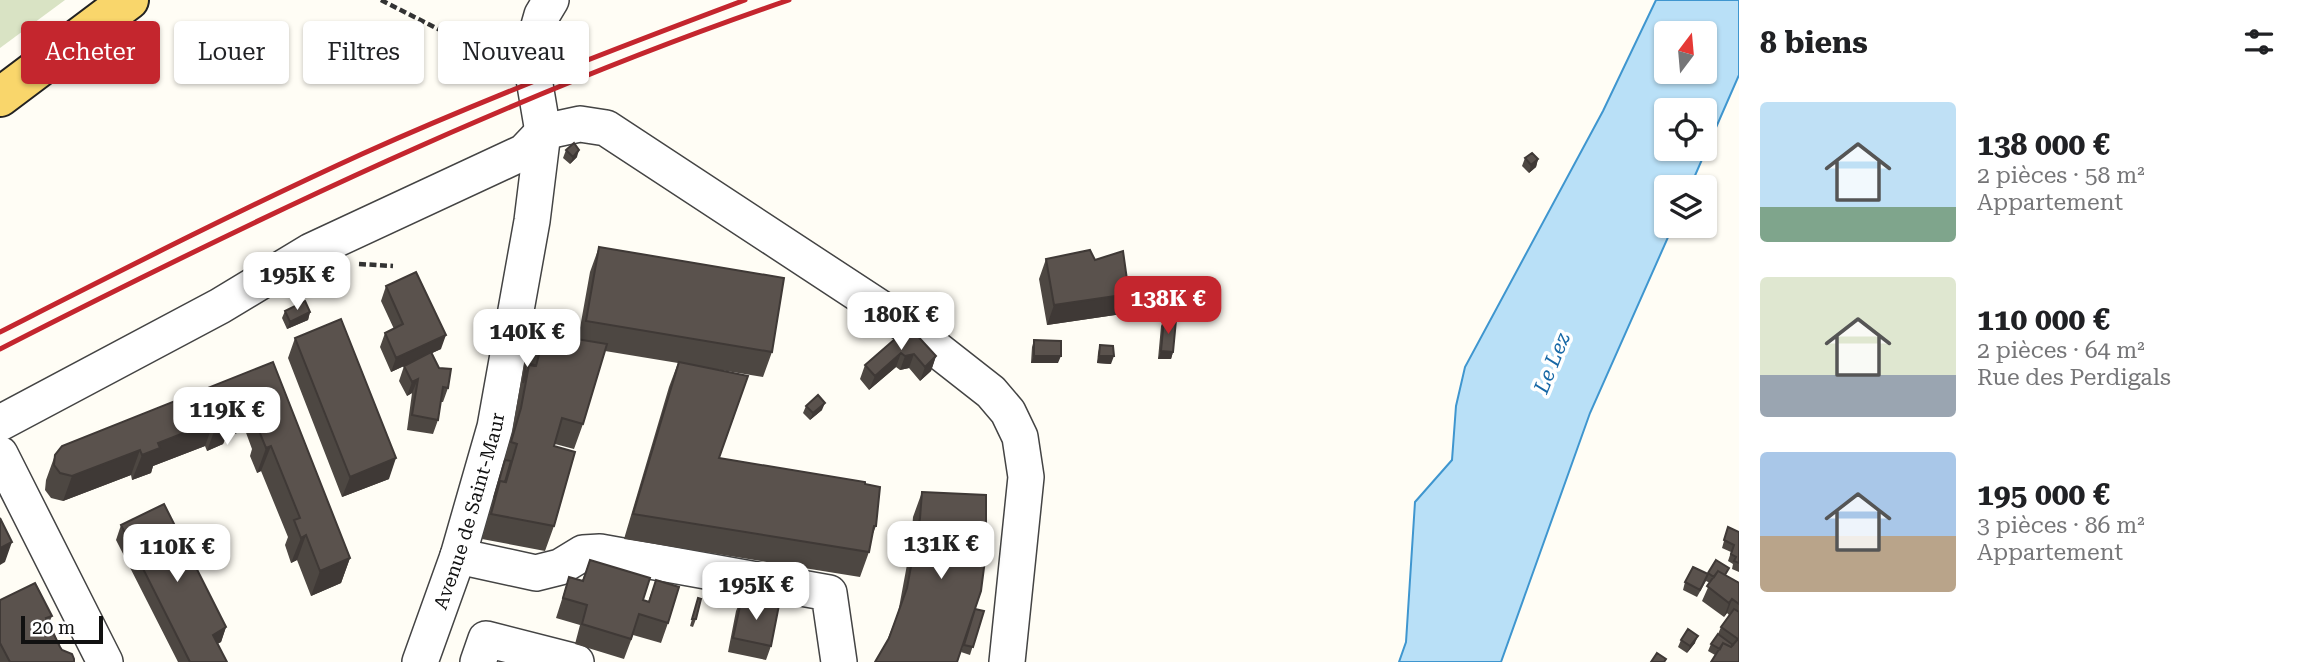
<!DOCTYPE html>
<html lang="fr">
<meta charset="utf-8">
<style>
body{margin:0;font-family:"Roboto Serif",serif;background:#f2f2f2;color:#202124;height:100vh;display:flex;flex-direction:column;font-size:26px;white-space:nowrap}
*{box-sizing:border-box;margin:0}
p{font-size:23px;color:#757577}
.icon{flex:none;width:38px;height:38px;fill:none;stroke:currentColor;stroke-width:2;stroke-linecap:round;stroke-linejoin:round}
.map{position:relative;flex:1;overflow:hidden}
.panel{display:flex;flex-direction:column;background:#fff;width:560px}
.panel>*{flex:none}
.top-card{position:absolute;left:21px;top:21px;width:665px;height:63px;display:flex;gap:14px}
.needle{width:46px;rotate:16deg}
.buttons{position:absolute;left:1654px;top:21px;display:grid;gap:14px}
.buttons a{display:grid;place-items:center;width:63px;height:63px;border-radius:7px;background:#fff;box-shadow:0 2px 5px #0004;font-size:35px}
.scale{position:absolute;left:21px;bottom:18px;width:82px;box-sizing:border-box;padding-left:7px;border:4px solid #111;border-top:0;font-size:19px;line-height:24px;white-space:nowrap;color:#111;-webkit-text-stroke:5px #fff;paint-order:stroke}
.price{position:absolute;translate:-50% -60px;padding:0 16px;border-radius:14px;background:#fff;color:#222;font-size:23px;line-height:46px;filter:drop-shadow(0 2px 4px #0008)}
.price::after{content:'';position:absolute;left:50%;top:42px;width:21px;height:16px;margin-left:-10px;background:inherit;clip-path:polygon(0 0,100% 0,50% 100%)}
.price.current{background:#c4262e;color:#fff}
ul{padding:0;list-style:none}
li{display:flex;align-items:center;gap:21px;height:175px;padding:0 21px}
li span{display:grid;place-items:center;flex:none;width:196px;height:140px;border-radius:7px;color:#555}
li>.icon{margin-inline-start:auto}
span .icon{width:84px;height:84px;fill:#fffc;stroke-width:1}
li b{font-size:30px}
h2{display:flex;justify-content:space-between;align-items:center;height:84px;padding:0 21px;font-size:30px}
.chip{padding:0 24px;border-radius:7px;background:#fff;box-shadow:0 2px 5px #0004;font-size:24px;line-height:63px}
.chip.current{background:#c4262e;color:#fff}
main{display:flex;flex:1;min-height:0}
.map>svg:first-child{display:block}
.cemetery{fill:#d9e3c4}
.water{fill:#b9e0f7;stroke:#3f96cf;stroke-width:2;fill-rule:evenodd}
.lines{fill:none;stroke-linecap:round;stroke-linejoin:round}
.minor-casing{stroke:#444;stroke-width:38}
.major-casing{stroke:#222;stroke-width:42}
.path{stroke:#333;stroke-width:4.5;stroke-dasharray:7 3.5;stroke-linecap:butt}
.minor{stroke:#fff;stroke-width:35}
.major{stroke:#f9d66b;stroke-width:38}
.rail{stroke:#c4262e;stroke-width:5}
.wall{fill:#4d4742}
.shaded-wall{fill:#3f3936}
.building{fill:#5a524d;stroke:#3f3936;stroke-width:2}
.labels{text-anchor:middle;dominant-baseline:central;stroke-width:7;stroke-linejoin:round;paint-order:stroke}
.street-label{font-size:19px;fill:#111;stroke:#fff}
.water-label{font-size:21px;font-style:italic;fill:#1768a6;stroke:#fff}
</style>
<main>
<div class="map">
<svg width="1739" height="662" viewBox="0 0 1739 662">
<rect width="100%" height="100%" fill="#fffdf5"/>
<path class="cemetery" d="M0,0H65L0,48Z"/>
<path class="water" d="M1656,0H1739V75L1690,187H1666V226H1673L1590,413L1501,662H1399L1406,642L1415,502L1452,460L1456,406L1465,367L1603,111ZM1666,33H1704V72H1666ZM1666,110H1704V149H1666Z"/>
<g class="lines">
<g class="minor-casing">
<g id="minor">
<path d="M543,132L580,124L606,128L903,323L991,392L1008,412L1020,437L1026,477L1007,662"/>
<path d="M0,423L220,306L311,251L524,152L543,132"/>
<path d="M0,454L105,662"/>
<path d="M458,556L536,573L560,567L583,553L600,552L829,593L839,662"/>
<path id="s1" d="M420,662L458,556L495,427L532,221L543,132L532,67V50L542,15L551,0"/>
<path d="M478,662L486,639L576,662"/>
</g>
</g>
<g class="major-casing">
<path id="major" d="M0,97L129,0"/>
</g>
<path class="path" d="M381,0L489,55L502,59
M359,264L393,266"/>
<use href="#minor" class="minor"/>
<use href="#major" class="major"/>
<path class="rail" d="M0,332C120,271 239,210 362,154C487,98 617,48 745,0
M0,349C256,218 517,93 789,0"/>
</g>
<path class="wall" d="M566,150L577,157L570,164L563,158Z
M1525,158L1538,159L1536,167L1529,173L1522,166Z
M599,247L772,352L763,377L708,368L719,458L865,484L876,526L872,536L869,552L860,577L624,539L669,387L678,363L605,351L583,424L574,449L555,444L554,526L545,551L482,539L512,433L525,357L534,332L578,339L590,272Z
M1046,259L1095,260L1129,294L1122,314L1047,325L1039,279Z
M386,286L441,349L432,353L448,388L443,402H441L438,420L433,434L407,430L412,393L407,396L399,381L404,366L391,372L380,347L385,333L394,329L381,301Z
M285,311L310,312L308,320L287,329L282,318Z
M1164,319L1173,352L1171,359H1158L1161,326Z
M903,332L936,356L931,371L920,381L909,368L900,370L896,367L869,390L860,379L865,365Z
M295,338L389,479L342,497L288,358Z
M1034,340L1058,363H1031L1032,347Z
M1100,345L1111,364L1097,363L1098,353Z
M273,362L350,558L341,583L311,596L297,560L291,563L285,545L288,537L261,471L257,473L250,456L252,449L245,430L226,437L223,444L207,451L205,446L153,466L151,473L132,480L131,475L63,501L51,498L45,490L46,480L55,455Z
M806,406L822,410L810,420L803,413Z
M922,492L975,609L984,611L970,655L961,652L967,633L888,638L898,613L911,543L913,517Z
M121,525L226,627L221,642L217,644L227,662H178L116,540Z
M1728,527L1739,532V572L1732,569L1733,564L1728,561L1731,552L1722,548Z
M590,560L643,600L648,602L656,580L668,623L661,643L633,635L624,659L575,644L580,625L556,618L569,577L582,581Z
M1708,574L1726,576L1739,583V662L1715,655L1708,651L1711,644L1718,634L1721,627L1729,615L1727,613L1724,617L1702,601L1710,583L1706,581L1697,597L1683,590L1685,582Z
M742,597L771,646L766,660L728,652L736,611Z
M698,598L696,619L693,627L690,626Z
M0,600L52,616L49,623L62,650L74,662H0Z
M1681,640L1695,643L1687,653L1678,647Z"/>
<path class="shaded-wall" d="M579,150L577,157L570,164L573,157Z
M1538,159L1536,167L1529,173L1531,165Z
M1129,294L1122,314L1047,325L1054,305Z
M310,312L308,320L287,329L290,322Z
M446,335L441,349L391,372L396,358Z
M1161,351L1173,352L1171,359H1158Z
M901,353L896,367L869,390L875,376Z
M914,354L909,368L900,370L905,356Z
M936,356L931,371L920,381L925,367Z
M1034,356H1061L1058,363H1031Z
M1099,356H1114L1111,364L1097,363Z
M418,379L412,393L407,396L412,382Z
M825,403L822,410L810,420L813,413Z
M254,405L245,430L226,437L223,444L207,451L216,426L231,414Z
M214,421L205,446L153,466L151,473L132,480L142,455L158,443Z
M271,446L261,471L257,473L266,448Z
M140,450L131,475L63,501L72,476Z
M396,458L389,479L342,497L350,477Z
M306,535L297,560L291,563L301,538Z
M12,542L5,562L0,565V548Z
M350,558L341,583L311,596L320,571Z
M1732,599L1727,613L1724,617L1729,603Z
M226,627L221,642L207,649L213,635Z
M1698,636L1695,643L1687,653L1690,646Z"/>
<path class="building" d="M574,143L579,150L573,157L566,150Z
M1532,153L1538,159L1531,165L1525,158Z
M599,247L784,278L772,352L586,321Z
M1090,250L1095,260L1123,251L1129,294L1054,305L1046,259Z
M416,272L446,335L396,358L385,333L403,324L386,286Z
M305,301L310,312L290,322L285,311Z
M341,319L396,458L350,477L295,338Z
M1164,319L1176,320L1173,352L1161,351Z
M534,332L607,344L583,424L562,418L554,446L575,452L554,526L491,514L500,481L506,482L517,444L511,442L521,408L529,365L536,366L541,347L532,346Z
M903,332H914L936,356L925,367L914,354L905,356L901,353L875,376L865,365Z
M1034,340L1061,341V356H1034Z
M1100,345L1113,346L1114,356H1099Z
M431,352L439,368L451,369L448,388L443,387L438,420L412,415L418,379L412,382L404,366Z
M273,362L350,558L320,571L306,535L301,538L294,520L300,518L271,446L266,448L259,431L263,429L254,405L231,414L232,419L216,426L214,421L158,443L160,448L142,455L140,450L72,476L60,473L54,465L55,455L62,446Z
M679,362L748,376L719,458L865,482V484L880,487L876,526H874L869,552L633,514Z
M526,363L535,365L534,366L529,365L523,383Z
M818,395L825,403L813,413L806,406Z
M505,460L511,461L505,482L500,481L494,498Z
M922,492L986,495V552L981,591L957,662H875L889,638L907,588L920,518Z
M164,504L226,627L213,635L227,662H190L121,525Z
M0,518L12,542L0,548Z
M1728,527L1739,532V563L1734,561L1736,557L1731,554L1734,545L1724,540Z
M590,560L650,578L643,600L649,602L656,580L679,587L668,623L639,614L631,639L582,624L587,605L563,598L569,577L583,581Z
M1716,560L1729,568L1725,575L1718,571L1714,577L1708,573Z
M1693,567L1708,574L1700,590L1685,582Z
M1718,571L1739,583V604L1732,599L1729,603L1707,586Z
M35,583L52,616L46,618L60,647L62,650L72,654L74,659V662H10L0,643V600Z
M742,597L779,605L771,646L733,638Z
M698,598L701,599L696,619H692Z
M975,609L984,611L973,647L964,645Z
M1734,609L1739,612V662H1711L1723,643L1731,647L1738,639L1721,627Z
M1688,629L1698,636L1690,646L1681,640Z
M1718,634L1733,645L1731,647L1723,643L1720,649L1711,644Z
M1657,653L1666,659L1664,662H1651Z"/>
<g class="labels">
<g class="street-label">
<text stroke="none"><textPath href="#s1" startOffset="159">Avenue de Saint-Maur</textPath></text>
</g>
<g class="water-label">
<text transform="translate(1552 363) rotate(-68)">Le Lez</text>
</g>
</g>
</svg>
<div class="buttons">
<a><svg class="needle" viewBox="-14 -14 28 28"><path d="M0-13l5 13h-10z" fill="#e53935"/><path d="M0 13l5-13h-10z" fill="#757577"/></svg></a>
<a><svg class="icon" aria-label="locate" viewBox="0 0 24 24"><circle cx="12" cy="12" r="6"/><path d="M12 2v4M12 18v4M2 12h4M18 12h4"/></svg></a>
<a><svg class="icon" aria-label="layers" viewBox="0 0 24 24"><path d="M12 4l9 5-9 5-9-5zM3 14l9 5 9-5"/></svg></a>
</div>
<div class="scale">20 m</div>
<b class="price" style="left:297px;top:312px">195K €</b>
<b class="price current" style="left:1168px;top:336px">138K €</b>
<b class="price" style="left:901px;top:352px">180K €</b>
<b class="price" style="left:527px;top:369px">140K €</b>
<b class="price" style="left:227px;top:447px">119K €</b>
<b class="price" style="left:941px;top:581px">131K €</b>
<b class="price" style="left:177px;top:584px">110K €</b>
<b class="price" style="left:756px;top:622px">195K €</b>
<div class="top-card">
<a class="chip current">Acheter</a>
<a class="chip">Louer</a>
<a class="chip">Filtres</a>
<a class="chip">Nouveau</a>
</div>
</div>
<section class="panel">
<h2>8 biens<svg class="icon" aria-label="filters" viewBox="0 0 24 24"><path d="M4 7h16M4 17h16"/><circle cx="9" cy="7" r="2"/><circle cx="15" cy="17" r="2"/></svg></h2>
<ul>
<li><span style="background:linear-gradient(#bfe0f5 75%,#7fa58c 0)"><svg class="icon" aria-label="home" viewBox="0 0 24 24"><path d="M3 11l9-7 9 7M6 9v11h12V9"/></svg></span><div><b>138 000 €</b><p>2 pièces · 58 m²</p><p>Appartement</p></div></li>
<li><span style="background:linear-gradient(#dfe7d0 70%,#9aa5b1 0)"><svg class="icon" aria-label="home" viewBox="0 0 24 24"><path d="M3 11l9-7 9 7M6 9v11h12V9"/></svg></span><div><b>110 000 €</b><p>2 pièces · 64 m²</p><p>Rue des Perdigals</p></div></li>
<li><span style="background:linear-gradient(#a9c7e8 60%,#b9a48a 0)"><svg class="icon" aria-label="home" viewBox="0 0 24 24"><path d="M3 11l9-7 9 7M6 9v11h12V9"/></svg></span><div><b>195 000 €</b><p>3 pièces · 86 m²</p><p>Appartement</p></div></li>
</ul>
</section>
</main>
